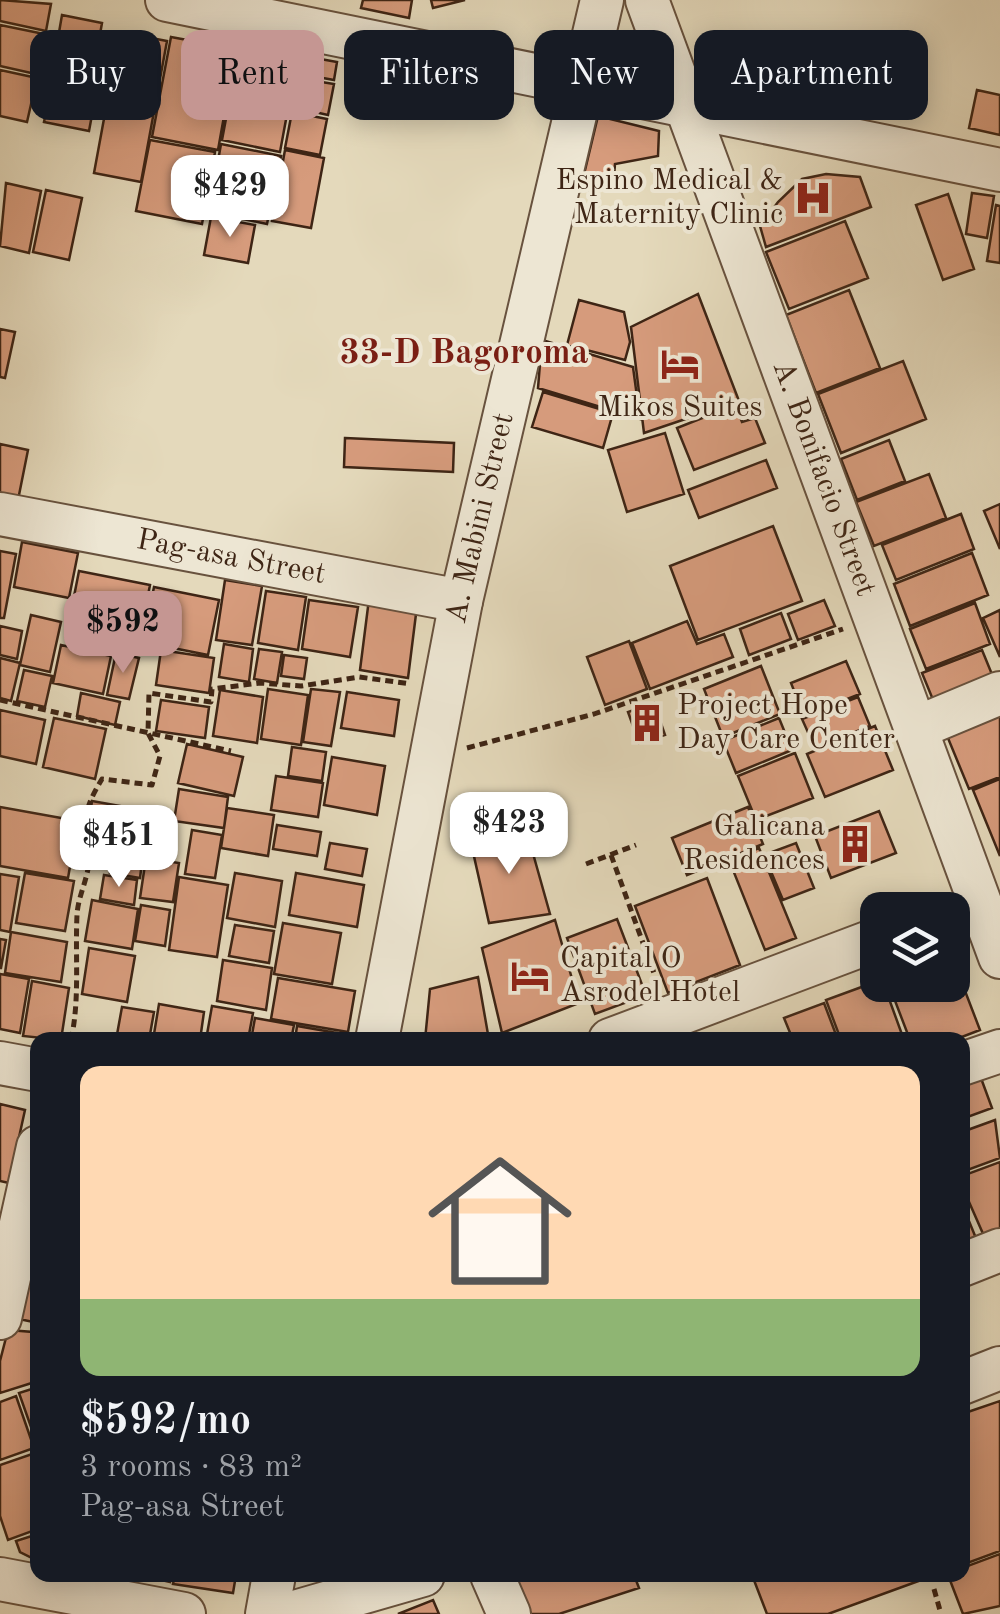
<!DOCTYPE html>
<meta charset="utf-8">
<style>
body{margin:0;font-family:"Old Standard TT",serif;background:#20242c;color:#f1f3f6;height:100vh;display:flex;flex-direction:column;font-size:38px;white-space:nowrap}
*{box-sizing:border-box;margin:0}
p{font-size:32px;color:#9ea1a6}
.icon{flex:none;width:55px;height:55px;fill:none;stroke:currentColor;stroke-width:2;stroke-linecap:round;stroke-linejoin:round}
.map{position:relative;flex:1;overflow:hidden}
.sheet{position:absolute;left:30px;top:1032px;width:940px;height:550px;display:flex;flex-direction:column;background:#171b24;border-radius:20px;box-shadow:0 5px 25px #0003}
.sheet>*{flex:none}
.hud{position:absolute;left:30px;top:30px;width:940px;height:90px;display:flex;gap:20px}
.controls{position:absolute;left:860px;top:892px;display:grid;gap:20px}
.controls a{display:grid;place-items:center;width:110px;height:110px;border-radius:20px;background:#171b24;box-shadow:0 5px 25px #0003;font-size:50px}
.price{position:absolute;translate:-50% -85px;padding:0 22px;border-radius:20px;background:#fff;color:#222;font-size:32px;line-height:65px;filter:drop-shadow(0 2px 5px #0008)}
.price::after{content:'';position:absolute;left:50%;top:60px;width:30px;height:22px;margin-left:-15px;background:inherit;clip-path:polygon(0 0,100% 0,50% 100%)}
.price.selected{background:#c59692;color:#111}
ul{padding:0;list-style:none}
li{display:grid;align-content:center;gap:20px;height:530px;padding:0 50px}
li+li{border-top:2px solid #363941}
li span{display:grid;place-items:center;height:310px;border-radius:20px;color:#555}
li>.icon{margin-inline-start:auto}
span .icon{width:180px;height:180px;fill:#fffc;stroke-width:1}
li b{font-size:42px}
.chip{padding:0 35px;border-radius:20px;background:#171b24;box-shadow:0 5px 25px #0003;font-size:35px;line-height:90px}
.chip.selected{background:#c59692;color:#111}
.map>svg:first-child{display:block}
.building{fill:#d69b7c;stroke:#3e2515;stroke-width:2.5}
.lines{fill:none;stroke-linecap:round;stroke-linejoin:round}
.minor-casing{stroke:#68523e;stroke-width:46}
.path{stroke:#3e2515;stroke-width:5;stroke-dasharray:8 5;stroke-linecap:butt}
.minor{stroke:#ede6d3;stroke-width:42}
.labels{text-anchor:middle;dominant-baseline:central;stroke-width:8;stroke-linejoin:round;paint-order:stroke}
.poi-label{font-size:30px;fill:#3e2515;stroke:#ede6d3;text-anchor:end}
.street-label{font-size:30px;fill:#3e2515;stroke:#ede6d3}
.quarter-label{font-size:35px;font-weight:bold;fill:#7a1f14;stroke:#ede6d3}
</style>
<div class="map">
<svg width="1000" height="1614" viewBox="0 0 1000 1614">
<rect width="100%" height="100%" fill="#e4d9bb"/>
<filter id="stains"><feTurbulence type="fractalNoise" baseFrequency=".002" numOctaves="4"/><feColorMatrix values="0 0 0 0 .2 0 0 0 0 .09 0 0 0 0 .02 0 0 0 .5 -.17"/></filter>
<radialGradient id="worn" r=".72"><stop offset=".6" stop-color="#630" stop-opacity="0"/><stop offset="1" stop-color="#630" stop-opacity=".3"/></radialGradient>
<path class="building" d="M0,0L51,4L46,31L0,21Z
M363,0H412L409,18L361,8Z
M431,0H465L433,8Z
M62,15L102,23L97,51L57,44Z
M0,25L49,35L40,75L0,66Z
M120,32L167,41L141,182L94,173Z
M171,37L236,49L218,150L152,137Z
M59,47L103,56L89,131L44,122Z
M239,49L297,60L280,152L222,140Z
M304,56L337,62L334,80L301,74Z
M0,70L37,78L27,122L0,116Z
M297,78L334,84L328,115L292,107Z
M977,90L1000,95V135L969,128Z
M292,112L327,119L320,155L285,148Z
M598,116L659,131L658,156L615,164L613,189L580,191Z
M150,140L215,152L202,224L136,211Z
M221,144L281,156L267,224L209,212Z
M285,150L324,158L311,228L272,221Z
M826,174L860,177L871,207L766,247L760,226L778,202L802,179Z
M6,183L41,191L29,253L0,246Z
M46,190L82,198L69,260L33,252Z
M972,193L994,196L987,238L966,234Z
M948,194L974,269L943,280L916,205Z
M996,205L1000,206V263L987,261Z
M211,217L255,225L248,263L204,255Z
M845,221L868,278L789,309L766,252Z
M849,290L880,368L816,393L786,315Z
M698,294L739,401L644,433L631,327Z
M579,300L624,312L630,342L625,360L567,345Z
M0,329L15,332L5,378L0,377Z
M542,340L633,367L640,419L538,388Z
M903,361L926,419L841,453L818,394Z
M543,392L613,413L603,448L532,427Z
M735,405L742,422L755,418L765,443L694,470L677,428Z
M665,433L684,494L627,512L608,450Z
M345,438L454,443L453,472L344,467Z
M889,440L905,481L857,500L841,459Z
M0,444L28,450L18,500L0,496Z
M766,460L777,488L699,518L688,490Z
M929,474L946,518L874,546L856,502Z
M1000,504V549L984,511Z
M961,514L974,549L896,580L882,545Z
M773,526L802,601L698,640L670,566Z
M22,542L78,553L69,598L14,587Z
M0,551L16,554L4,618H0Z
M972,553L988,595L910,626L894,584Z
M79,571L150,585L137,651L66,637Z
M225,580L262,586L252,645L216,640Z
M154,587L219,600L208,655L143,642Z
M266,591L306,597L298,650L258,643Z
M369,599L417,606L408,678L360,670Z
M309,600L358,607L350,657L302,649Z
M824,600L835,626L798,640L788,614Z
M975,603L990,644L926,669L910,629Z
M1000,610V657L983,618Z
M781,613L791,639L749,655L740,629Z
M31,615L61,622L50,672L20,665Z
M687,621L697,644L724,634L733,657L650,689L632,643Z
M0,626L22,631L17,659L0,655Z
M629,641L647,689L605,705L587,657Z
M224,644L253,649L249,682L219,677Z
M61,645L111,656L103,694L53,683Z
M259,649L282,652L277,683L254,679Z
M161,650L214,658L209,693L156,685Z
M982,650L998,689L938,712L922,673Z
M116,653L139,658L129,699L107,695Z
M284,655L307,658L304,679L281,676Z
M0,658L20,663L11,701L0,698Z
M846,661L860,694L804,716L791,683Z
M761,666L780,714L723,737L704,689Z
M24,670L52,676L45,707L17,701Z
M268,689L308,695L301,745L261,739Z
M311,689L340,692L331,746L303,742Z
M220,690L263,697L257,743L213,736Z
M347,692L399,700L394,736L341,728Z
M81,693L120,702L115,725L77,716Z
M858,697L870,726L815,748L802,719Z
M161,700L209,707L205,738L156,731Z
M654,703L665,735L639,743L628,712Z
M1000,703V777L969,789L943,726Z
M0,710L45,720L36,764L0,756Z
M54,718L106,729L95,779L43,767Z
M779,718L792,750L736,773L723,741Z
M875,726L893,770L825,797L807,754Z
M187,744L243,757L234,796L178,783Z
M292,747L326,752L322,781L288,776Z
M795,753L813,798L756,820L738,776Z
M332,757L385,766L377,815L324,805Z
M276,776L323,783L318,817L271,810Z
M1000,779V856L973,790Z
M179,789L228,797L224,828L174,821Z
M92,801L120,806L109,852L92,844L88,828Z
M0,807L78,821L68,878L0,866Z
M748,807L763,844L687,875L672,838Z
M227,808L274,815L268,856L221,848Z
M879,811L896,853L831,878L815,836Z
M277,825L321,832L317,856L273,849Z
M525,825L550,914L489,923L471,843Z
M192,830L222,835L215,878L185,874Z
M114,842L144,846L140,878L110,873Z
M330,843L367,849L362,876L325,869Z
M796,843L814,888L783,900L764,855Z
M759,848L796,938L765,950L729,860Z
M146,858L179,863L173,902L140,898Z
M25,873L74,881L65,931L16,923Z
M235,873L282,881L275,927L227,918Z
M296,873L364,885L357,927L289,915Z
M0,874L19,877L10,932L0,930Z
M104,875L137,880L134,905L100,899Z
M179,877L228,885L217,957L169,950Z
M707,878L740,965L668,993L635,906Z
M92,900L138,909L132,949L85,941Z
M141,905L170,910L165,946L135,941Z
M617,919L646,995L595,1014L567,938Z
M555,920L579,1003L502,1033L482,948Z
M283,923L341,933L332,984L274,974Z
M235,925L274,931L269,963L229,956Z
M11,932L67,942L61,982L5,973Z
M0,939L6,940L1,968H0Z
M89,948L135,956L127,1002L82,994Z
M952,957L980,1030L954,1040H910L889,985H952Z
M223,960L272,968L266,1010L217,1001Z
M0,974L29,979L20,1033L0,1029Z
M478,977L489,1040H425L430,989Z
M278,978L355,991L348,1032L271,1019Z
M32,981L69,988L61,1040L23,1036Z
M878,981L884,985L904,1040H841L826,1000Z
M824,1003L838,1040H793L784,1018Z
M159,1004L204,1012L200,1040H153Z
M212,1006L253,1013L248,1040H206Z
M122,1007L154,1012L149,1040H116Z
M255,1018L294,1025L291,1040H251Z
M297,1026L343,1034L342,1040H295Z
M978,1070L992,1108L962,1119V1076Z
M0,1104L25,1110L9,1183L0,1181Z
M995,1120L1000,1158L962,1172V1132Z
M1000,1162V1240L988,1245L962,1186V1176Z
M962,1204L980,1248L962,1255Z
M32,1258L38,1260V1323L19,1319Z
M8,1330L33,1332L38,1381L0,1393V1361Z
M38,1387V1444H37L19,1393Z
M16,1396L34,1448L0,1460V1402Z
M1000,1401V1551L962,1565V1414Z
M38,1452V1529L8,1540L0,1516V1465Z
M38,1534V1561L20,1552L16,1541Z
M1000,1554V1606L963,1614L948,1575H962V1568Z
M139,1575H171L170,1582Z
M175,1575H236L233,1593L173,1584Z
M521,1575H634L639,1588L559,1614H531L518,1582Z
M752,1575H935L828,1614H767Z
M433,1600L439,1614H398Z"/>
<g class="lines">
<g class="minor-casing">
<g id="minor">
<path d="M167,0L1000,170"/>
<path id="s1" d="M647,0L1000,957"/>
<path id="s2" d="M0,514L461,601"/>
<path d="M916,728L1000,693"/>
<path id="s3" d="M377,1040L461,601L602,0"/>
<path d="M610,1040L878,939"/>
<path d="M0,1063L38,1070"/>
<path d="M962,1064L1000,1051"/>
<path d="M962,1265L1000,1250"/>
<path d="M0,1318L38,1147"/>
<path d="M962,1383L1000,1368"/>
<path d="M492,1575L509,1614"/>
<path d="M0,1579L184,1614"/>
<path d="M267,1614L274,1575"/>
<path d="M288,1614L423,1575"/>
</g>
</g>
<path class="path" d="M0,700L231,751
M467,748L594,714L843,629
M611,855L659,987
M586,864L636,845
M71,1040C80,999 75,957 77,915C78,896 88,879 89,861C92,817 76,822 102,779L152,785L160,756L148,733L149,693L211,702L212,689L260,683L301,686L359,677L411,684
M934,1589L941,1614"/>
<use href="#minor" class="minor"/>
</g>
<defs>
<g id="hospital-bare" transform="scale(3)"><path d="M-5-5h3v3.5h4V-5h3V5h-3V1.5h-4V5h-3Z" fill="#8f2418" stroke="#ede6d3" stroke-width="2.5" paint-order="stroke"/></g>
<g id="hotel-bare" transform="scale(3)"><path d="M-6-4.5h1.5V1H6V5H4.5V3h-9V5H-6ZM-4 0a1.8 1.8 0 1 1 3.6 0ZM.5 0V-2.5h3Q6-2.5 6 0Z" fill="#8f2418" stroke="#ede6d3" stroke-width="2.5" paint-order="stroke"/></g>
<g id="building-bare" transform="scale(3)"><path d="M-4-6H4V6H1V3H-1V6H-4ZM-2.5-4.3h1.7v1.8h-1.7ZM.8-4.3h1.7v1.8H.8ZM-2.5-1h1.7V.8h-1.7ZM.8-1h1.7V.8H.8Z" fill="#8f2418" stroke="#ede6d3" stroke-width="2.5" paint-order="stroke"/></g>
</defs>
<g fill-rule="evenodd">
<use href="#hospital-bare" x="813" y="198"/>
<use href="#hotel-bare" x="680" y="364"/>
<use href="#building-bare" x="647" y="723"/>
<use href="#building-bare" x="855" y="844"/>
<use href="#hotel-bare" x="530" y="976"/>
</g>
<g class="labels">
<g class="poi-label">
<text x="783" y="181">Espino Medical &amp;<tspan x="783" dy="34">Maternity Clinic</tspan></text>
<text x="680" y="408" text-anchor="middle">Mikos Suites</text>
<text x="677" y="706" text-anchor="start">Project Hope<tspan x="677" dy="34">Day Care Center</tspan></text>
<text x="825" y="827">Galicana<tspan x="825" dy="34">Residences</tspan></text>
<text x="560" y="959" text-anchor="start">Capital O<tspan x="560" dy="34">Asrodel Hotel</tspan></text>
</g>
<g class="street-label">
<text stroke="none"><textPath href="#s1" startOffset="510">A. Bonifacio Street</textPath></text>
<text stroke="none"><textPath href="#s3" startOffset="532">A. Mabini Street</textPath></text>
<text stroke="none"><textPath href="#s2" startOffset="235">Pag-asa Street</textPath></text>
</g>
<g class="quarter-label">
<text x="464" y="353">33-D Bagoroma</text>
</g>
</g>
<rect width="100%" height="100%" filter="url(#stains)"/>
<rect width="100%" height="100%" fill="url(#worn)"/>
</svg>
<div class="controls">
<a><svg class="icon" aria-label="layers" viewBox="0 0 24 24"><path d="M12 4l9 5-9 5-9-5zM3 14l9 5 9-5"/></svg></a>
</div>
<b class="price" style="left:230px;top:240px">$429</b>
<b class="price selected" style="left:123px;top:676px">$592</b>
<b class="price" style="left:509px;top:877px">$423</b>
<b class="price" style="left:119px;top:890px">$451</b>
<div class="hud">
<a class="chip">Buy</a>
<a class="chip selected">Rent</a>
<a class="chip">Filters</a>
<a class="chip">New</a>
<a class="chip">Apartment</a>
</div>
<section class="sheet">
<ul>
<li><span style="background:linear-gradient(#ffd9b3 75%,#8fb573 0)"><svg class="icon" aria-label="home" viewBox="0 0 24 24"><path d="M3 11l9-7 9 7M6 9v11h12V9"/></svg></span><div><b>$592/mo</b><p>3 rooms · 83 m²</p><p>Pag-asa Street</p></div></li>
</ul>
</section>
</div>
